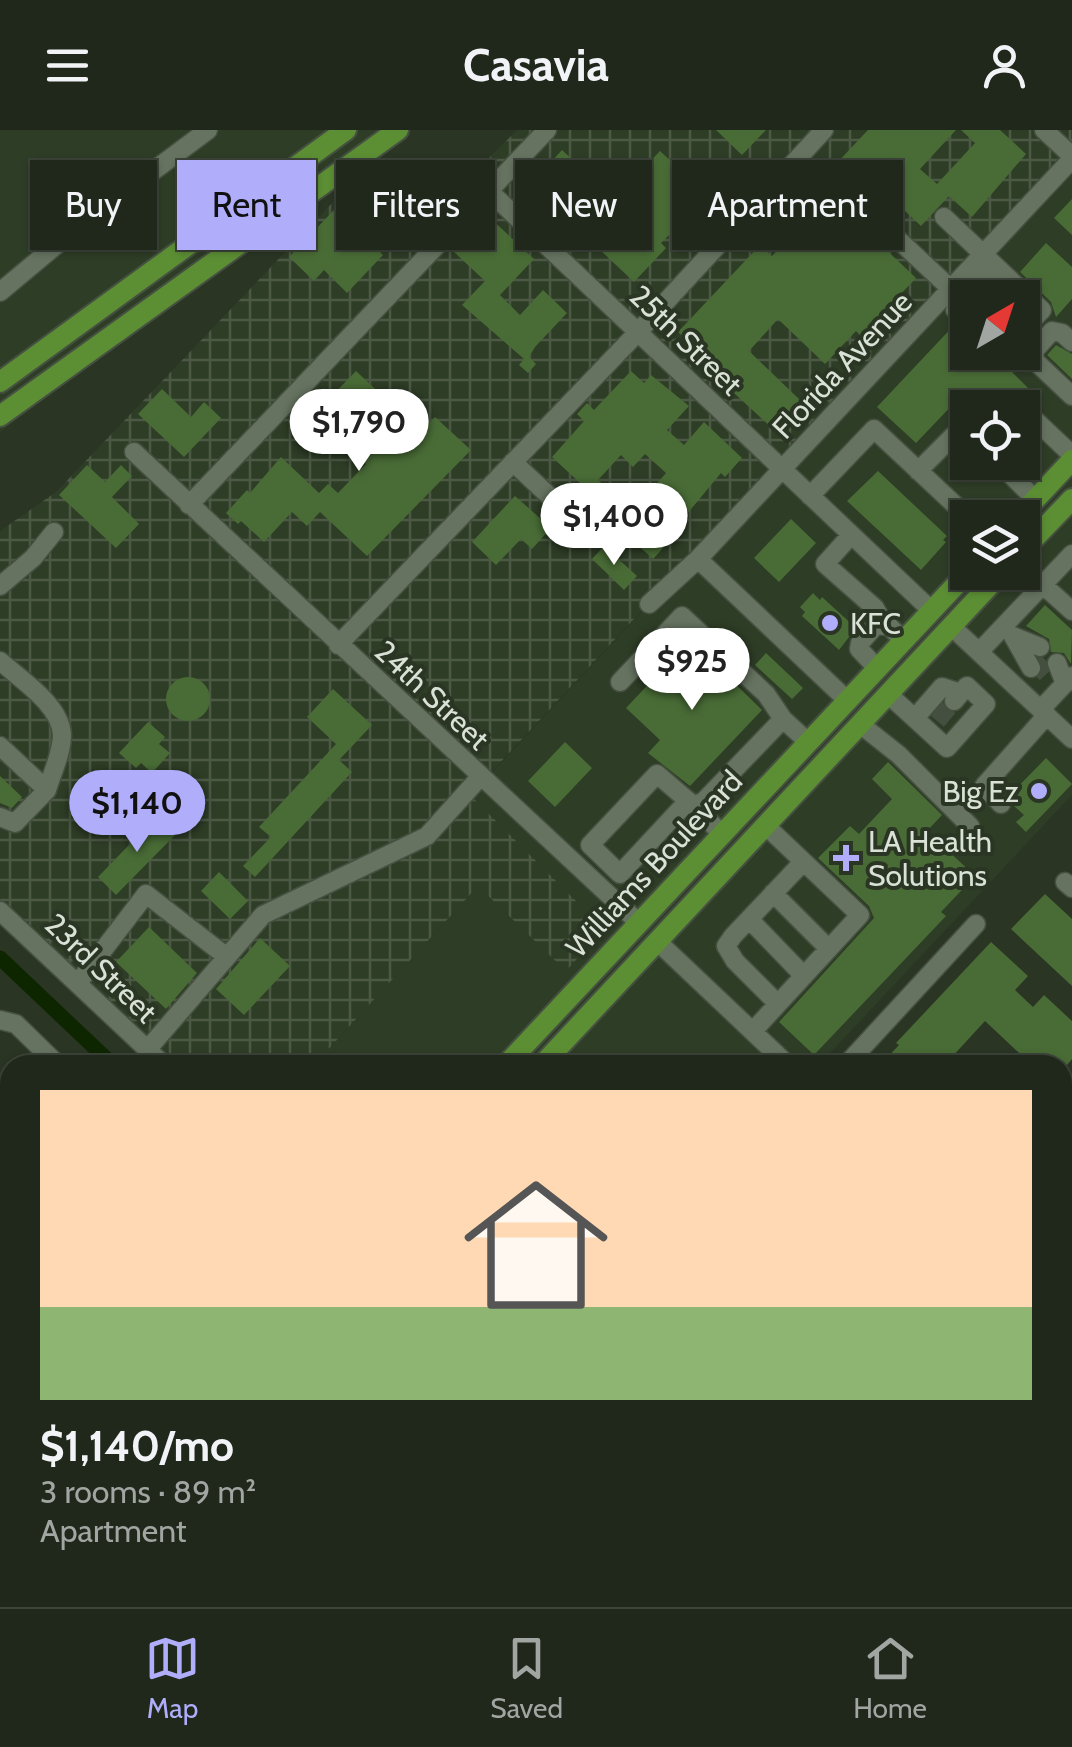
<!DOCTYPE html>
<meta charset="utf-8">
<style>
body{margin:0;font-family:Cabin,sans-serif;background:#2d3428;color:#f1f3f6;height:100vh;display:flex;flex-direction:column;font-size:38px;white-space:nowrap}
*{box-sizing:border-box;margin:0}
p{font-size:32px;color:#a2a6a3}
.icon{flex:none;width:55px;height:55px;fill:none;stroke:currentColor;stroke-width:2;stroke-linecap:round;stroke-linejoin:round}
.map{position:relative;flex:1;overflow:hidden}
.drawer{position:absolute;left:0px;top:925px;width:1072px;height:552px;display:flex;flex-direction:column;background:#20281b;border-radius:30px 30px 0 0;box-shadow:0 2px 8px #0004,0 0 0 2px #3d443a}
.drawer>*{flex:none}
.banner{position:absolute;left:30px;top:30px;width:1012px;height:90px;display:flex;gap:20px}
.needle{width:65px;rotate:39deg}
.controls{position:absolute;left:950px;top:150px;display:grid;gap:20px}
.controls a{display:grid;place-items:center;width:90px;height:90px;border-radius:0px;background:#20281b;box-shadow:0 2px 8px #0004,0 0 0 2px #3d443a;font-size:50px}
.price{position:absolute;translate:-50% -85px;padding:0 22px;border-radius:35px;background:#fff;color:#222;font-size:32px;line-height:65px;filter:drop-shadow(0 2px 5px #0008)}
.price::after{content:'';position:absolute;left:50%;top:60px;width:30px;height:22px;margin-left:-15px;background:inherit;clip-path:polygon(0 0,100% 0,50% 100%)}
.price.current{background:#b0aefa;color:#111}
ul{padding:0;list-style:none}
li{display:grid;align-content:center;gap:20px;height:530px;padding:0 40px}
li span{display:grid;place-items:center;height:310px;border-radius:0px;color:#555}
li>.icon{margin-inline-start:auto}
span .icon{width:180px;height:180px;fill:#fffc;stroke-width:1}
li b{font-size:42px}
.tag{padding:0 35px;border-radius:0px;background:#20281b;box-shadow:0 2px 8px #0004,0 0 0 2px #3d443a;font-size:35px;line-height:90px}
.tag.current{background:#b0aefa;color:#111}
header{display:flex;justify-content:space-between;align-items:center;height:130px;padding:0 40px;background:#20281b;font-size:45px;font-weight:800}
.tabs{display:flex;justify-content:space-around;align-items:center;height:140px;border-top:2px solid #3d443a;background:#20281b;font-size:28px;color:#a2a6a3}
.tabs a{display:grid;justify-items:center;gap:5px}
.tabs .current{color:#b0aefa}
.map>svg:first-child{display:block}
.built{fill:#2e3d26;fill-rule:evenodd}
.industrial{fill:url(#industrial-grid)}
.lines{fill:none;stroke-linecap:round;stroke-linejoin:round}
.canal{stroke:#0e2600;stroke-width:15}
.building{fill:#496c36}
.minor-tunnel{stroke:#444f3f;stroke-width:18;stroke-dasharray:18 9;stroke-linecap:butt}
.minor-casing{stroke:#465041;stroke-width:21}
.major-casing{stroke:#465041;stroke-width:24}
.minor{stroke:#667360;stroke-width:18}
.major{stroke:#5c8f34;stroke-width:20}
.poi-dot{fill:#b0aefa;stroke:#2a3524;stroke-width:4}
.labels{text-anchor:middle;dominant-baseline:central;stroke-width:8;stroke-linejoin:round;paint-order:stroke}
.street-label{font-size:30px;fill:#dae1d6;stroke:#2a3524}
.poi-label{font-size:30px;fill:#dae1d6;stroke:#2a3524;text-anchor:start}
</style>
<header><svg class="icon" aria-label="menu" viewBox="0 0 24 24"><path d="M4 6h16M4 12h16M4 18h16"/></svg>Casavia<svg class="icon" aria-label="person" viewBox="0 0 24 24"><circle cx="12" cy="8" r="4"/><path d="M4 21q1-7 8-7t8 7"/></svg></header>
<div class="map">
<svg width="1072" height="1477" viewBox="0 0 1072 1477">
<defs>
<pattern id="industrial-grid" width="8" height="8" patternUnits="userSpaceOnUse" patternTransform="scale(2.5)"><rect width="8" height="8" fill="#2e3d26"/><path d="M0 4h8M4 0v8" fill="none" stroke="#4c5945"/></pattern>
</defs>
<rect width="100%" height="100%" fill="#2a3524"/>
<path class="built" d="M0,0H411L155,184L0,302Z
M1072,19V665L819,935H314L478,756L566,840L603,799L470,666ZM968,168H1022V222H968ZM968,278H1022V332H968ZM968,388H1022V442H968Z
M10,1305V1468H597L588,1477H0V1316Z"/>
<path class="industrial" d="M517,0H1072V19L470,665L604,799L566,841L478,756L314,935H173L0,771V401L56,362L376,27L436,81Z"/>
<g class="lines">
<path class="canal" d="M0,828L113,935
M679,1468H680"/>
</g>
<path class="building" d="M716,0H766L742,25Z
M868,0H956L920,39L937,54L975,13L961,0H1000L1026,24L972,87L949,66L921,96L888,65L851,104L869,120L877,111L916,148L861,206L856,201L825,234L778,189L749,221L800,270L773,299L734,263L738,259L678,202L760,115L772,126L829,65L817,54Z
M562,20L619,73L641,49L637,45L660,21L709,66L661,113L666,118L634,152L579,100L575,105L526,59Z
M374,36L398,59L403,54L425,74L402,99L356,56Z
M1072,69V105L1054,88Z
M335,79L383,125L347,163L324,140L314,151L289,127Z
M487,85L534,129L500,165L520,185L543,160L567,183L535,217L529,227L536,234L528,243L519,235L524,229L462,175L485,151L454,122Z
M1046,113L1072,137V169L1056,187L1051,172L1020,142Z
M957,192L968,200V222H987L992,232L1004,234L1032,262L1018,278H969L959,268L916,313L877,277Z
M1056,215L1072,224V249L1047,225Z
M356,241L404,286L392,299L409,314L435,287L471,320L367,426L320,382L307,396L292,382L264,412L241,391L238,394L226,383L247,360L250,363L281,327L319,363L328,354L338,363L366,334L345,314L354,304L323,275Z
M631,241L644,253L651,245L689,276L667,300L684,315L704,292L742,328L725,347L721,343L677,396L645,367L666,343L645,324L633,337L621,325L598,350L605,356L595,367L552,327L584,291L577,284L587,273L594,280Z
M162,259L191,287L204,272L221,288L184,327L138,284Z
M87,335L105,352L121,335L132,346L112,367L139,394L116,418L59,365Z
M878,341L947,406L943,410L946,412L921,440L847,371Z
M515,366L551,398L532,419L521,409L496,435L472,412Z
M633,386L665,416L653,429L620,399Z
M791,389L816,413L779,452L754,428Z
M604,416L637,446L624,460L592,429Z
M813,463L820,470L822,467L856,498L839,520L802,486L805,482L800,477Z
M1045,475L1072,500L1071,534L1064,523L1051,522L1049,509L1026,496Z
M690,510L762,580L690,656L648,623L660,610L626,578Z
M766,523L803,558L792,569L755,535Z
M166 569a22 22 0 1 1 44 0a22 22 0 1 1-44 0Z
M333,559L372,595L339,630L352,642L255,747L243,736L271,707L259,697L336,614L307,587Z
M148,592L165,607L159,614L170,623L152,643L141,633L136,638L119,623Z
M565,612L592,638L555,677L528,651Z
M1046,628L1072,654L1026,702L1016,692L1024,685L1013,675L1010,665Z
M888,632L942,685L927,701L975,746L941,782L946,786L814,925L779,892L874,788L869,776L818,728L850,696L859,704L892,669L872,649Z
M0,646L22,667L12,678L0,673Z
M157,686L176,704L116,765L98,747Z
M219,742L248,771L230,789L201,761Z
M1045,764L1072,789V856L1011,799Z
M149,797L197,843L166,879L116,832Z
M260,808L290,836L244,885L216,859Z
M991,812L1028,846L1015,860L1033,877L1044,865L1072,891V929L1067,935H1032L985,891L951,928L959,935H880L899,915L896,913Z"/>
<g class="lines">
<path class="minor-tunnel" d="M1034,531L1050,548
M937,591L954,571"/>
<g class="minor-casing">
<path id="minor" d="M1044,0L1072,26
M489,61L932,481
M944,87L1042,180L1022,201
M888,100L951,159
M0,162L73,101L208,0
M955,180L995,136
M1072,212L1062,203L1052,201L1034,221L1035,231L1072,266
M999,222H1003
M1022,301L1034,289L1072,325
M134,322L639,793
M513,332L577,392
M998,332L1035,369
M918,341L954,305L968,313
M810,366L874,299L969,388
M189,375L547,0
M851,405L825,434L875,478L883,493
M698,429L847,570
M1022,436L1072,481
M0,456L33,428L54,402
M649,474L698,429L1072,29
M951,496L1072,609
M338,515L638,202L824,0
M979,522L1072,424
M0,531C20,549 61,575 62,605C62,623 52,643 47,660
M1057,533L1065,554
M877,538L859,519L860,513L876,495L889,496L903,510
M1031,538L1013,506L1040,517
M620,552L682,486L766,564L783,589
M888,564L947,618L986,574L967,556L954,571
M1041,579L1072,546
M915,588L942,557L961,563
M860,594L899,625L970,696
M0,616L47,660L15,693L0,687
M688,671L620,744L590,715L657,644L693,675L703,672L783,589L808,612
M1001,674L984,656L1047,585
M693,675L723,705
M1065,752L1072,758
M773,763L829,819
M0,781L164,935
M749,789L804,846
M658,812L788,935
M78,853L146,764L227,827
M778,874L735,831L726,816L733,806L803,732
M0,890L16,894L58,935
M753,901L860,785L766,696
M147,920L263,785L427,706L480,647
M846,935L976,794
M1062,994L1072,984
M0,1170L10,1159
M1062,1196L1072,1205
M1062,1282L1072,1272
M0,1400L10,1389
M326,1477L335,1468
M388,1477L397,1468
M538,1477L542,1468
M604,1477L613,1468
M874,1477L884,1468"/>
</g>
<g class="major-casing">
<path id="major" d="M0,252L346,0
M0,286L398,0
M1018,388L1072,330
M1022,421L1072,369
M506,935L968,442
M542,935L1002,442
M628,1468L638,1477
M731,1468L740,1477
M0,1472L10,1461
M30,1477L39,1468
M708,1477L709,1468"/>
</g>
<use href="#minor" class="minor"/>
<use href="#major" class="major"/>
</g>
<g class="poi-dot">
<circle cx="830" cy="493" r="10"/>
<circle cx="1039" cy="661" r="10"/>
<path d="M841 713h10v10h10v10h-10v10h-10v-10h-10v-10h10z"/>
</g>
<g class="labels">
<g class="street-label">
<text transform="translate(686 210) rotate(44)">25th Street</text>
<text transform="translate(842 235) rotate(-47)">Florida Avenue</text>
<text transform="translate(432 565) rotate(43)">24th Street</text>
<text transform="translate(654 734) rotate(-47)">Williams Boulevard</text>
<text transform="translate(101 838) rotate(44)">23rd Street</text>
</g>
<g class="poi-label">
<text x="850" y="493">KFC</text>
<text x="1019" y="661" text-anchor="end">Big Ez</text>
<text x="868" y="711">LA Health<tspan x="868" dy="34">Solutions</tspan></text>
</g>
</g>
</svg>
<div class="controls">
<a><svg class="needle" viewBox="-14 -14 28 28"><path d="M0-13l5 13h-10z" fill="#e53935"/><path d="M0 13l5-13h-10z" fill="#a2a6a3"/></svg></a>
<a><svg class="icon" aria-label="locate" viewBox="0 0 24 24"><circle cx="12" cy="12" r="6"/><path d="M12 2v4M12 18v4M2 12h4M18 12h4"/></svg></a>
<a><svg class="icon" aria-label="layers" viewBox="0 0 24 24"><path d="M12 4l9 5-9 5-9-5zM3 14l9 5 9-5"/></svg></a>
</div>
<b class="price" style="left:359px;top:344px">$1,790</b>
<b class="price" style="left:614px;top:438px">$1,400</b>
<b class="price" style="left:692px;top:583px">$925</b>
<b class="price current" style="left:137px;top:725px">$1,140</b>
<div class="banner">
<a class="tag">Buy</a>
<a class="tag current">Rent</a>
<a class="tag">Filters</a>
<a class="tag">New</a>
<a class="tag">Apartment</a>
</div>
<section class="drawer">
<ul>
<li><span style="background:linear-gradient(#ffd9b3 70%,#8fb573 0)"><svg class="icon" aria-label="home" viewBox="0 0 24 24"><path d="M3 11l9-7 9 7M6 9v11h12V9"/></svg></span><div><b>$1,140/mo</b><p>3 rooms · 89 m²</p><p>Apartment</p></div></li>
</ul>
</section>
</div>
<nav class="tabs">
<a class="current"><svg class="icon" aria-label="map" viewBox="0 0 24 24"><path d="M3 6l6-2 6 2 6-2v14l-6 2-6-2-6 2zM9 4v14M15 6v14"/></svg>Map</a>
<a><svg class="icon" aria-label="saved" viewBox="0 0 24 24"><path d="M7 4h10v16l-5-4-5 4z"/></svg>Saved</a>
<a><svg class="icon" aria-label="home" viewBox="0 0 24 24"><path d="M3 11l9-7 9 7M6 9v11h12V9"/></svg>Home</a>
</nav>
